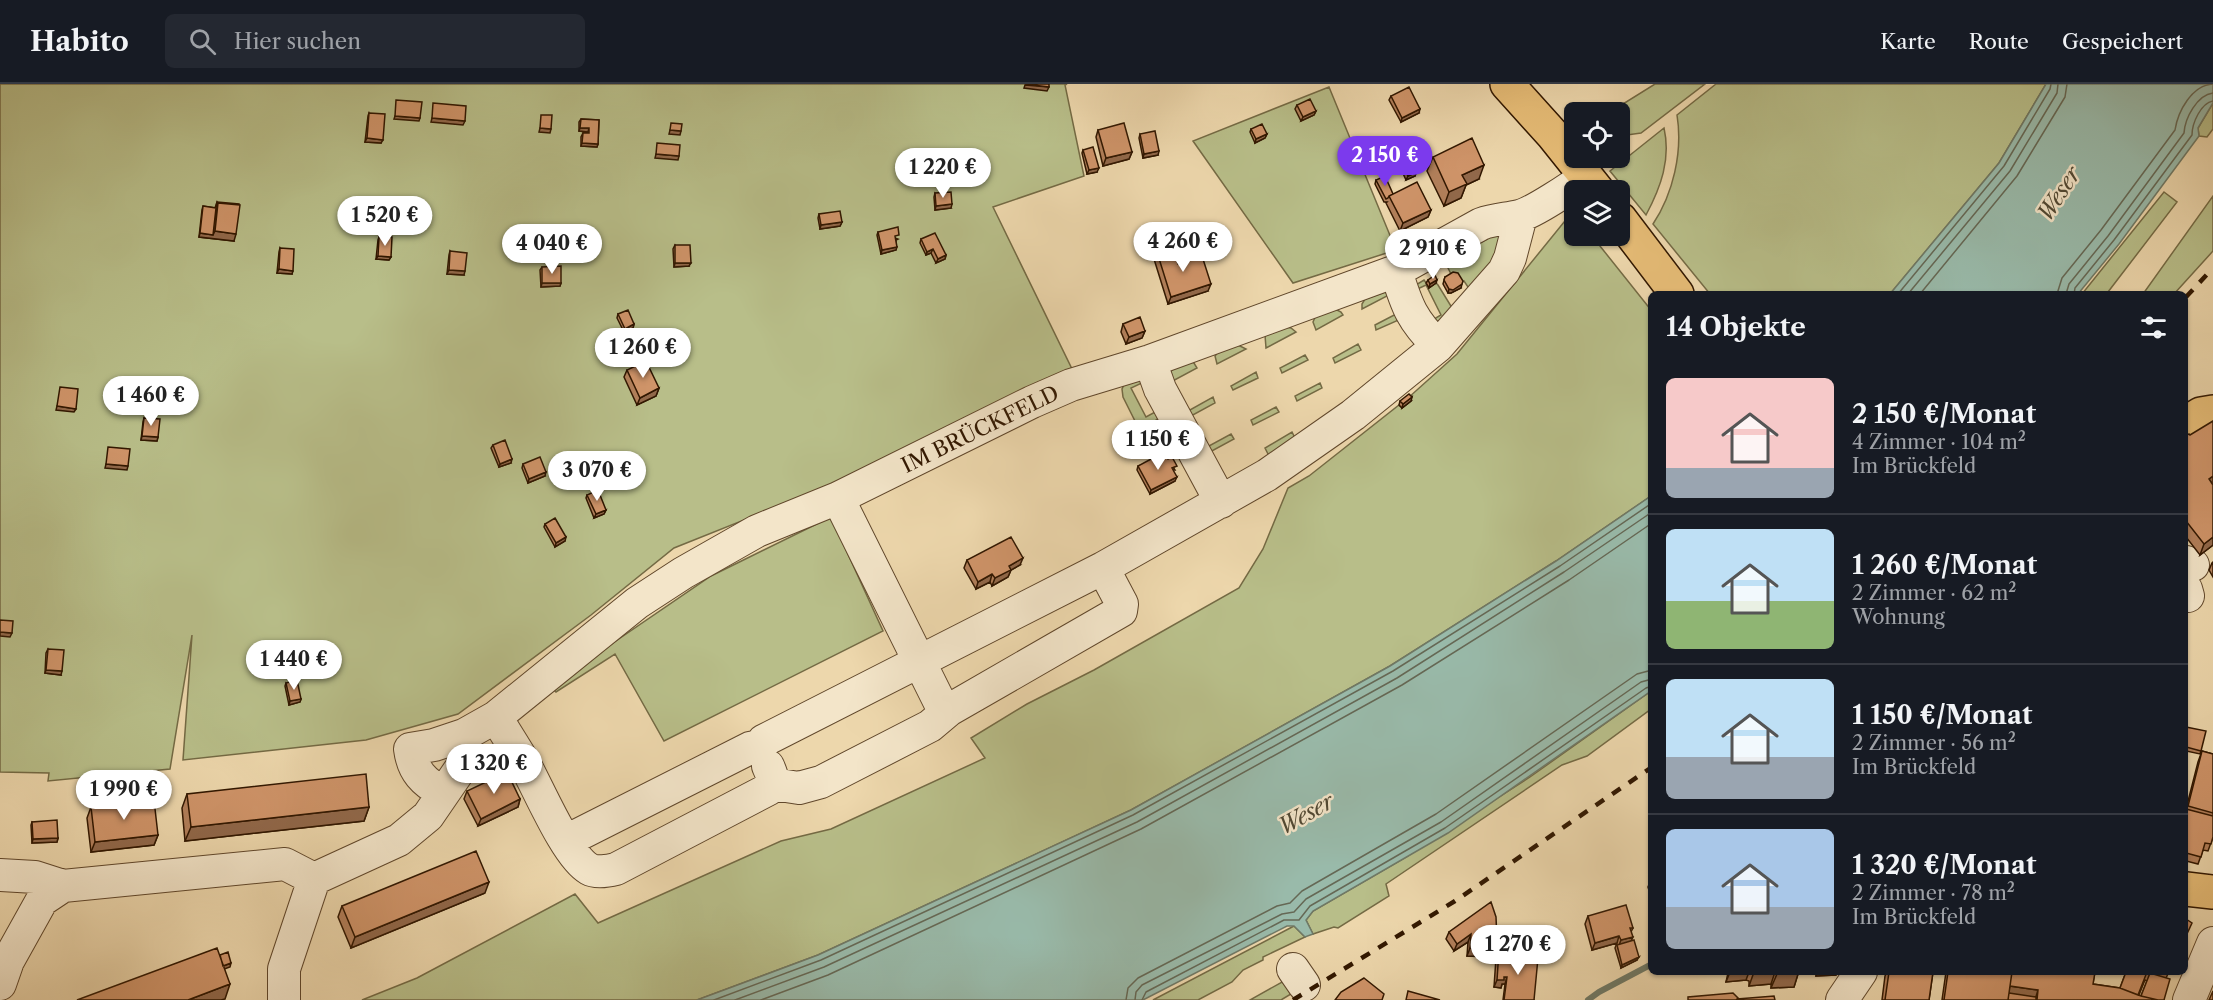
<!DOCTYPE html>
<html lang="de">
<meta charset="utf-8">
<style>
body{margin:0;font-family:"Libre Caslon Text",serif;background:#242831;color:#f1f3f6;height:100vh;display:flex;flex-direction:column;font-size:22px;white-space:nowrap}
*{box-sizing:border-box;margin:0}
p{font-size:20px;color:#9ea1a6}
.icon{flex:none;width:33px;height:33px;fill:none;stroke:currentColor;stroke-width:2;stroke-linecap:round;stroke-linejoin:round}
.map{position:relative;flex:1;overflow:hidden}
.details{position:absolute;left:1648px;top:207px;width:540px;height:684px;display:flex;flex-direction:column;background:#171b24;border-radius:9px;box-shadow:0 2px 4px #0004}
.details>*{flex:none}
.fabs{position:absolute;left:1564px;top:18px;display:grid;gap:12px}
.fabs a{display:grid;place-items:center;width:66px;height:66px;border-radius:9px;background:#171b24;box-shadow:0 2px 4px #0004;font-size:30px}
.price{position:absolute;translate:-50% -51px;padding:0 14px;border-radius:21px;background:#fff;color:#222;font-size:20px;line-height:39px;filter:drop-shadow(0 2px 3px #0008)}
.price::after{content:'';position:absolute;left:50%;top:36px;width:18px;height:14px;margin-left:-9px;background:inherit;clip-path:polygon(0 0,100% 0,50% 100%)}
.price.selected{background:#7c3aed;color:#fff}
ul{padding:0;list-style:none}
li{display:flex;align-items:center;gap:18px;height:150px;padding:0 18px}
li+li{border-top:2px solid #363941}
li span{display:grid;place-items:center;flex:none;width:168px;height:120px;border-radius:9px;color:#555}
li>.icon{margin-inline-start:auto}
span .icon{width:72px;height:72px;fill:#fffc;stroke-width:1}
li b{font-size:26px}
h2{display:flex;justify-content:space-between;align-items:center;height:72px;padding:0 18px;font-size:26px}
header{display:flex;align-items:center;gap:36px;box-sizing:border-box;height:84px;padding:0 30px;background:#171b24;border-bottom:2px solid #363941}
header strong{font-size:28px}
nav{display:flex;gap:33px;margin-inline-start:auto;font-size:21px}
.search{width:420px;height:54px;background:#242831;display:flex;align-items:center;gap:15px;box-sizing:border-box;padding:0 21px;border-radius:9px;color:#9ea1a6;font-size:22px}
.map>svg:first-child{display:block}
.green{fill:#b8be89;stroke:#746a44;stroke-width:1.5}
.water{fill:#99baaa;stroke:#6f7966;stroke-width:1.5}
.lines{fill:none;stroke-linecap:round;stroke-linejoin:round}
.shore{stroke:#656855;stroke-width:1.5}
.stream{stroke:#6f7966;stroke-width:6}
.minor-casing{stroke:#60472b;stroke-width:34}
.major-casing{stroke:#311700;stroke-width:36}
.minor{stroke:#f3e5c9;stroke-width:32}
.major{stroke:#e6bc76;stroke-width:33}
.rail{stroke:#311700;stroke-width:4.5;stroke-dasharray:10 10;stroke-linecap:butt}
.wall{fill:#b27f5a;stroke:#311700;stroke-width:1.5;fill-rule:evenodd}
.shaded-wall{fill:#91684a;stroke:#311700;stroke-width:1.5}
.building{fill:#cf9469;stroke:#311700;stroke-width:1.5}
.labels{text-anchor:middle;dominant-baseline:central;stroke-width:5;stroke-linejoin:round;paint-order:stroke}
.street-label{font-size:21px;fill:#311700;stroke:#f3e5c9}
.water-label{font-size:22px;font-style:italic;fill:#504833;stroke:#f3e5c9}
</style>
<header>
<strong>Habito</strong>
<div class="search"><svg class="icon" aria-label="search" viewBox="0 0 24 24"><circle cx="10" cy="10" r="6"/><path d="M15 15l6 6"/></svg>Hier suchen</div>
<nav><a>Karte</a><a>Route</a><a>Gespeichert</a></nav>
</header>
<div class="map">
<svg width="2213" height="916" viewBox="0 0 2213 916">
<rect width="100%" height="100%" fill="#edd7ac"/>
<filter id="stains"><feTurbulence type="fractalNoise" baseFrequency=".00333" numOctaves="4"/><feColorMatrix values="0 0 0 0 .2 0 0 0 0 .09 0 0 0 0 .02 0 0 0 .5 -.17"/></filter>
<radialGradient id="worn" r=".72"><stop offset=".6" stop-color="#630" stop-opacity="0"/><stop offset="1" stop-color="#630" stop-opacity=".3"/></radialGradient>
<path class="green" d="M0,0H1067L1065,1L1084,92L993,123L1072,285L829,402L674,464L591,531L458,630L366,656L183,676L192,551L170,685L48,697L49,689L0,688Z
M1655,0H1705L1641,49L1620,52V28H1610Z
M1716,0H2046L1999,79L1890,210H1710L1653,140C1673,110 1683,68 1677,31Z
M1329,3L1396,166L1293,199L1193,57Z
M2213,19V45L2207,53L2199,52L2198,44Z
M1664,44C1671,75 1661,103 1646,131L1610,87Z
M2164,108L2177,118L2108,208L2107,210H2082Z
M2213,112V167L2174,210H2143Z
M1573,127L1575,130V152H1592L1651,226V412L1556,477L1390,582L1131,726L818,871L697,916H362L417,894L575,810L598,839L781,757L831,745L985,674L971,654L1027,620L1094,586L1239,504L1263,465L1288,404L1309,392L1399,321L1402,324L1410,317L1408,314L1457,270Z
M1492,149L1501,152L1503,163L1470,206L1464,197L1460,199L1452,192L1447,182L1457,172L1487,155V150Z
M1424,196L1429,203L1436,199L1438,201L1454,227L1447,235L1435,240L1429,238L1441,231L1426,201L1411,208V204Z
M1385,208L1389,211L1362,225V220L1365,215Z
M1335,225L1341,228L1343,231L1316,246L1313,238L1316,231Z
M1398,229L1401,235L1376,246L1375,241Z
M1286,243L1291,244L1296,248L1266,264L1265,251Z
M1236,260L1246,265L1217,280L1215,272L1219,267Z
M1358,260L1361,266L1335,279L1333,274Z
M1305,271L1308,276L1282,289L1280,284Z
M1190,277L1194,279L1197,284L1169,299C1169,282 1175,283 1190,277Z
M1256,288L1258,294L1233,306L1231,302Z
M1141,296L1144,298L1131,304L1146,333L1157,327L1161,333L1150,340L1160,357L1148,363L1123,313L1122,305L1125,299Z
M1320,299L1322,304L1297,317L1295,312Z
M1213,313L1215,319L1191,332L1188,327Z
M1276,323L1279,328L1253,341L1251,336Z
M1292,348L1295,354L1273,372L1268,370L1265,364Z
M1231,350L1234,355L1210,368L1207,363Z
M831,433L883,547L664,657L615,570L556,608L550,602L711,492Z
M1651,607V625L1587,672L1562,681L1386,800L1389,812L1338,844L1334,843L1313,850L1306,836L1313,827L1406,773L1530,693Z
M1294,842L1305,853L1263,873V876L1243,886L1232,898L1198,916H1153Z
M1282,898L1296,907L1281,916H1250Z"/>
<path class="water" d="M2046,0H2213V19L2198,44L2199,52L2119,160L2078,210H1890L1999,79Z
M1651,412V607L1448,749L1313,827L1306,836L1313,850L1305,853L1294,842H1287L1143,916H697L818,871L1131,726L1390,582L1556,477Z"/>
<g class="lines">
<path class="shore" d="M1898,210L2004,82L2050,5L2051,0
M1908,210L2010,87L2057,9L2058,0
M1920,210L2017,92L2065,13L2067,0
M2057,210L2062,194L2101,146L2175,46C2178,27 2192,1 2213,0
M2066,210L2069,200L2108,152L2184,49C2185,34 2197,11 2213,9
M2074,210L2075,204L2114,156L2192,51C2192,39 2201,19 2213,17
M714,916L821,876L1133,731L1393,587L1560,482L1652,419
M735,916L824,883L1137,738L1397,594L1564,488L1652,428
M761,916L828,891L1141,745L1402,601L1569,496L1652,439
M1126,916L1128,904L1138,894L1277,822L1290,819L1302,807L1436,730L1637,590L1652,586
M1135,916L1136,908L1142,901L1282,830L1294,828L1306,815L1441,738L1641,598L1652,595
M1142,916L1146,908L1284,836H1299L1310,822L1445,744L1646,604L1652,602"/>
<path class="stream" d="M1588,916L1599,908L1652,880"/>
<g class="minor-casing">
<path id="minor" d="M1396,187C1407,223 1412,236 1438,262
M1150,277L1160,305L1221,418
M838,414L945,629
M2186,478L2193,481
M2186,505L2188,512
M496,633C505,648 514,662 523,677C537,701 566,772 589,785C596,789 608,787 616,785L769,705C775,697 772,691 768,682
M773,700L799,704L821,698L930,642L949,626L1121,527L1122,520L1103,484
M443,709C424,698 413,688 410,665L434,661L464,651L496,633L637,519L683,489L757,447L838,414L1032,318L1071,301L1150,277L1396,187L1481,140C1494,135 1506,135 1519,132C1533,129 1573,102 1585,93
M566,757L750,664L760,662L763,657L1103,484L1267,391L1353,331L1438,262L1504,187L1510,174L1521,132
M0,791L35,793L63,802L285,780L314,795
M1293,885L1304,901
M0,900L8,877L42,816L63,802
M284,916V885L314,795L399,756L428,732L463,681L465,671L464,651
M1842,916L1861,888
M2189,916L2213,859"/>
</g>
<g class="major-casing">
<path id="major" d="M1507,0L1553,51L1597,106
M1620,135L1677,210
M2186,339L2201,330L2213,328
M2186,805L2213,808"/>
</g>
<use href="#minor" class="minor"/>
<use href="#major" class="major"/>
<path class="rail" d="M2186,213L2213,184
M1293,916L1455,817L1652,683"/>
</g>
<path class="wall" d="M1391,12L1419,29L1401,38L1389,16Z
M1297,21L1316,27L1314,31L1301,37L1295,25Z
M369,29L381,59L365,58L368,32Z
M581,35L599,36L598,60L597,63L581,62V53L583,49H588V48L579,47V38Z
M1251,45L1267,50L1265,54L1255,59L1250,48Z
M1098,46L1132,68L1129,75L1103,82L1096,53Z
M1140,50L1158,71L1143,74L1139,54Z
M1083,66L1097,88L1087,90L1082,69Z
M1398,72L1415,92L1406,96L1397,76Z
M1433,73L1479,95L1466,101L1461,114L1444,122L1427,87Z
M1376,96L1393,110L1431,126L1428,133L1400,147L1386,119L1387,118H1384L1375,100Z
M935,109L951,124L935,126L934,113Z
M217,118L234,157L199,153L202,126L203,122L215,124Z
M819,130L842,138L840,142L820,145L818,134Z
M878,148L898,155L896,156V166L881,170L877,151Z
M379,153L391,173L389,176L376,175L378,156Z
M921,155L946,171L945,175L936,179L931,169L926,171L920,159Z
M675,161L689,182L674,183L673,165Z
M280,164L292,190L277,189L279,168Z
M450,167L464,191L447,190L449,171Z
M1157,168L1178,180L1208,207L1168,220L1154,175Z
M542,183L561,199L560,202L541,203L540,186Z
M1445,193L1461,204L1451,209H1448L1443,200Z
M1428,196L1436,199L1429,204L1426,199Z
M618,230L634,240L633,244L624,248L617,234Z
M1123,240L1145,247L1142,254L1126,260L1121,248Z
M627,286L659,304L656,312L637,321L624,293Z
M1400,317H1411L1402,324L1399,321Z
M144,334L158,353L157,357L141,356L143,338Z
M2186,352L2213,461L2200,471L2186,453Z
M493,361L511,379L499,383L491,364Z
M1168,375L1175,386H1173L1175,397L1150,410L1137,386L1138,382Z
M523,380L545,392L528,399L522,384Z
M587,411L606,426L604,430L594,434L586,414Z
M545,440L565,457L555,463L544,443Z
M967,476L1020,481L1011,486L1008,493L992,502L990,498L976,505L964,484Z
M2213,478V493L2209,486L2212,479Z
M48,565L61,591L45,589L46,569Z
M286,599L301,615L300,618L289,621L285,602Z
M2186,643L2201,667L2200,670L2186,667Z
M2202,667L2213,670V669V753L2208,767L2203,766L2198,780L2186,777V725L2198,678Z
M467,707L520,715L518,723L478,742L464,715Z
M187,710L369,723L364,737L185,757L182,724Z
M91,723L158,751L154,761L91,768L87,734Z
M32,738L58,754L57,758L32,759L31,741Z
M1652,793V816L1648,803Z
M485,809L351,864L338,833L342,822Z
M1588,832L1633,844L1631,848V857L1637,876L1621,884L1615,864L1617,859L1592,866L1585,840Z
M1449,848L1497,856L1492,873L1467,872L1468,858L1454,867L1446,855Z
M1499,866L1511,871L1534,916H1503L1505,900H1502L1501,904L1494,903L1496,874Z
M1726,888H1837L1836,891L1816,892V888L1798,890L1794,903L1771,904V900L1749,902V897L1746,896L1726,898L1728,889Z
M1887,888H1933L1929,916H1882L1885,892Z
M1946,888H2095L2093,900L2120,904L2126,888H2169L2166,894L2164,916H1942ZM2145,896L2147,897L2141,912L2139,911Z"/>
<path class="shaded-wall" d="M1025,1L1049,3L1047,7L1024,4Z
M1420,25L1419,29L1401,38L1402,34Z
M1316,27L1314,31L1301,37L1303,33Z
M395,32L420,34L419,37L394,35Z
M432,34L465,37L463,41L431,38Z
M540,44L551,45L550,49L539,48Z
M580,44H589L588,48L579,47Z
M670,46L681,47L680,51L669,50Z
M1267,50L1265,54L1255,59L1256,55Z
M367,54L383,56L381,59L365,58Z
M582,59L598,60L597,63L581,62Z
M1159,67L1158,71L1143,74L1144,70Z
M1132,68L1129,75L1103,82L1106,74Z
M656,70L679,72L678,76L655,74Z
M1484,81L1479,95L1466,101L1461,114L1444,122L1449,108L1462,91Z
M1099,84L1097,88L1087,90L1089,86Z
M1417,88L1415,92L1406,96L1408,92Z
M952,120L951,124L935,126L936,122Z
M1431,126L1428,133L1400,147L1403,139Z
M842,138L840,142L820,145L821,141Z
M215,147L236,150L234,157L199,153L200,149L213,151Z
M897,163L896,166L881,170L882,166Z
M933,165L931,169L926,171L927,168Z
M946,171L945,175L936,179L938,175Z
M378,172L391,173L389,176L376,175Z
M675,179H691L689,182L674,183Z
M279,185L293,187L292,190L277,189Z
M449,186L465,187L464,191L447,190Z
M1437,196L1436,199L1429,204L1430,200Z
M542,199H561L560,202L541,203Z
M1211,200L1208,207L1168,220L1171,213Z
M1462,200L1461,204L1451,209H1448L1449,205Z
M634,240L633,244L624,248L625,245Z
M1145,247L1142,254L1126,260L1129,253Z
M659,304L656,312L637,321L640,314Z
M1412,313L1411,317L1402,324L1403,320Z
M57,322L76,325L74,328L56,326Z
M142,352L158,353L157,357L141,356Z
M512,375L511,379L499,383L500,380Z
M106,380L128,382L127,386L105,384Z
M546,388L545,392L528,399L529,395Z
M2213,392V401L2209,395Z
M1177,393L1175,397L1150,410L1151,406Z
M606,426L604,430L594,434L596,430Z
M566,453L565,457L555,463L556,459Z
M2213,453V461L2200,471L2204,460Z
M1023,474L1020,481L1011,486L1008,493L992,502L995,494L1009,482Z
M992,490L990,498L976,505L978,498Z
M0,548L12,549L10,553L0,552Z
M46,586L62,587L61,591L45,589Z
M301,615L300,618L289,621L290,617Z
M520,715L518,723L478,742L481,735Z
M369,723L364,737L185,757L191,743Z
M158,751L154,761L91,768L95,758Z
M58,754L57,758L32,759L33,755Z
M489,798L485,809L351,864L355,853Z
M1471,850L1468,858L1454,867L1457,860Z
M1619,852L1617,859L1592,866L1595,859Z
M1633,853L1630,860L1618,864L1621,856Z
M1470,864L1495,866L1492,873L1467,872Z
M1639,873L1637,876L1621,884L1622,881Z
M231,879L230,883L219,887L221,883Z
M1730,888H1749L1746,896L1726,898Z
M1754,888H1775L1771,900L1749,902Z
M1794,888H1816L1798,890L1794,903L1771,904L1777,890Z
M1818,888H1837L1836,891L1816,892Z
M1504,893H1507L1505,900H1502L1501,904L1494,903L1497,896Z
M230,900L225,915L221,916H188Z
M2010,902L2038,906L2035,916L2008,909Z"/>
<path class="building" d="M1025,0H1049V3Z
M1409,3L1420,25L1402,34L1391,12Z
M1310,15L1316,27L1303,33L1297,21Z
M396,16L422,18L420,34L395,32Z
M433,19L466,22L465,37L432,34Z
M369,29L385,30L383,56L367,54Z
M541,31H552L551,45L540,44Z
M581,35L599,36L598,60L582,59L583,49H589V44H580Z
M671,39L682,40L681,47L670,46Z
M1124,39L1132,68L1106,74L1098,46Z
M1262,40L1267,50L1256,55L1251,45Z
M1155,47L1159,67L1144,70L1140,50Z
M1472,54L1484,81L1462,91L1467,100L1449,108L1433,73Z
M657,59L680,61L679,72L656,70Z
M1093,63L1099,84L1089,86L1083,66Z
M1407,68L1417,88L1408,92L1398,72Z
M1385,92L1393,110L1389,112L1388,114L1386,115L1376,96Z
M1417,98L1431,126L1403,139L1389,112Z
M951,108L952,120L936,122L935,109Z
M217,118L239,120V121L218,119L216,123Z
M218,119L240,121L236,150L215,147Z
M203,122L216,124L213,151L200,149Z
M840,127L842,138L821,141L819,130Z
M898,143L899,151L895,152L897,163L882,166L878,148Z
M935,149L946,171L938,175L933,165L927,168L921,155Z
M379,153H392L391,173L378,172Z
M675,161H690L691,179H675Z
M1172,163L1178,180L1202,172L1211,200L1171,213L1157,168Z
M280,164L294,165L293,187L279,185Z
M450,167L467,169L465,187L449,186Z
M561,182V199H542V183Z
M1453,188L1458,189L1463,197L1462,200L1453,206L1449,205L1444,196L1445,193Z
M1435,191L1437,196L1430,200L1428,196Z
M628,226L634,240L625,245L618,230Z
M1140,233L1145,247L1129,253L1123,240Z
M646,277L659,304L640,314L627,286Z
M60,303L78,305L76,325L57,322Z
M1409,310L1412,313L1403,320L1400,317Z
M144,334L160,335L158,353L142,352Z
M2213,337V392L2209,395L2213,401V453L2204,460L2186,437V352L2189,350L2190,351Z
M505,356L512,375L500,380L493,361Z
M108,363L130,365L128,382L106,380Z
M1164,368L1168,375L1172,373L1177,382L1172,384L1177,393L1151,406L1138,382Z
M540,373L546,388L529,395L523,380Z
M598,406L606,426L596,430L587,411Z
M555,434L566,453L556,459L545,440Z
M1011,453L1023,474L1009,482L1011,486L995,494L992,490L978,498L967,476Z
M0,536L13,537L12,549L0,548Z
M48,565L64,566L62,587L46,586Z
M297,596L301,615L290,617L286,599Z
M2186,643L2206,647L2201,667L2186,663Z
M2202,667L2213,670V729L2188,722Z
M507,688L520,715L481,735L467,707Z
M366,690L369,723L191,743L187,710Z
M154,716L158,751L95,758L91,723Z
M2186,725L2213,732V753L2211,760L2205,759L2201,773L2186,769Z
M57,736L58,754L33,755L32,738Z
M476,767L489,798L355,853L342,822Z
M1491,818L1496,833L1497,856L1496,855L1495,866L1470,864L1471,850L1457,860L1449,848Z
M1626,821L1633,844H1630L1633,853L1621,856L1619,852L1595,859L1588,832Z
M2186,835L2192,839L2186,852Z
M1634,856L1639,873L1622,881L1617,861Z
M217,864L230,900L188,916H77Z
M1499,866L1512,867L1511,871L1538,874L1534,916H1504L1507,893H1504V896H1497Z
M228,868L231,879L223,882L220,871Z
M1776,888H1799L1777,890Z
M1889,888H1933L1929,916H1885Z
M1948,888H2012L2008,916H1944Z
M2012,888H2095L2093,900L2120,904L2141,912L2158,916H2037L2038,906L2010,902Z
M2126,888H2147L2138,911L2120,904Z
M2150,889L2170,895L2164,916H2158L2141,912Z
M1364,894L1384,910L1382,916H1335L1341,908Z
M1408,907L1440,916H1406Z
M2213,907V916H2209Z
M1733,909L1739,915L1736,916H1688V913Z
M2009,909L2036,913V916H2008Z
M1774,912L1775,916H1736L1737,915Z"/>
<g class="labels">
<g class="street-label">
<text transform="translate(980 345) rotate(-26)">IM BRÜCKFELD</text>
</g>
<g class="water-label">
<text transform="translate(2059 110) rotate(-57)">Weser</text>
<text transform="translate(1306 730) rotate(-29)">Weser</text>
</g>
</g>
<rect width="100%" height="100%" filter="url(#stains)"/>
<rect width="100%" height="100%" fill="url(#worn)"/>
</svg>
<div class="fabs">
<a><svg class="icon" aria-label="locate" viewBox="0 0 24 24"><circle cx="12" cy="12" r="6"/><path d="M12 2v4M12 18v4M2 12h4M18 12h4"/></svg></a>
<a><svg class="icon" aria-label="layers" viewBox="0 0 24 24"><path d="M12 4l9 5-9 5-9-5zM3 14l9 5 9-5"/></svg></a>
</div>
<b class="price selected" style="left:1385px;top:103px">2 150 €</b>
<b class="price" style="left:943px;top:115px">1 220 €</b>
<b class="price" style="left:385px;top:163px">1 520 €</b>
<b class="price" style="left:1183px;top:189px">4 260 €</b>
<b class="price" style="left:552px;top:191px">4 040 €</b>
<b class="price" style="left:1433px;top:196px">2 910 €</b>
<b class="price" style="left:643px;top:295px">1 260 €</b>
<b class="price" style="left:151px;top:343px">1 460 €</b>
<b class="price" style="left:1158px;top:387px">1 150 €</b>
<b class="price" style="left:597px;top:418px">3 070 €</b>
<b class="price" style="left:294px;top:607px">1 440 €</b>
<b class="price" style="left:494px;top:711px">1 320 €</b>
<b class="price" style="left:124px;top:737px">1 990 €</b>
<b class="price" style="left:1518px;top:892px">1 270 €</b>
<section class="details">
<h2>14 Objekte<svg class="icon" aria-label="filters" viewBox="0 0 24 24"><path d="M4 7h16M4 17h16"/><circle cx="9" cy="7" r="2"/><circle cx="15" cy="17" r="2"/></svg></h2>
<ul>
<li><span style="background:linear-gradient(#f6c9c9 75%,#9aa5b1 0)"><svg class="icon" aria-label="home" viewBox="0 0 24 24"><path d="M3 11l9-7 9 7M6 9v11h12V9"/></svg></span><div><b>2 150 €/Monat</b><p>4 Zimmer · 104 m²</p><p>Im Brückfeld</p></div></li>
<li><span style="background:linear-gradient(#bfe0f5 60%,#8fb573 0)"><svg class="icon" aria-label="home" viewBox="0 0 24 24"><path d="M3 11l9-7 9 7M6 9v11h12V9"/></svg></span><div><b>1 260 €/Monat</b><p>2 Zimmer · 62 m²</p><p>Wohnung</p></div></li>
<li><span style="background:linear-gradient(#bfe0f5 65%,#9aa5b1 0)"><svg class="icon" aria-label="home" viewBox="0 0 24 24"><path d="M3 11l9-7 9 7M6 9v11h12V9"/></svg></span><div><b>1 150 €/Monat</b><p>2 Zimmer · 56 m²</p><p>Im Brückfeld</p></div></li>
<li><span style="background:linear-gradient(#a9c7e8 65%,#9aa5b1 0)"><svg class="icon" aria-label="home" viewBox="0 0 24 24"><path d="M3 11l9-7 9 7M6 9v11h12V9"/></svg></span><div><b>1 320 €/Monat</b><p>2 Zimmer · 78 m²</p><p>Im Brückfeld</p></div></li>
</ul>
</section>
</div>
